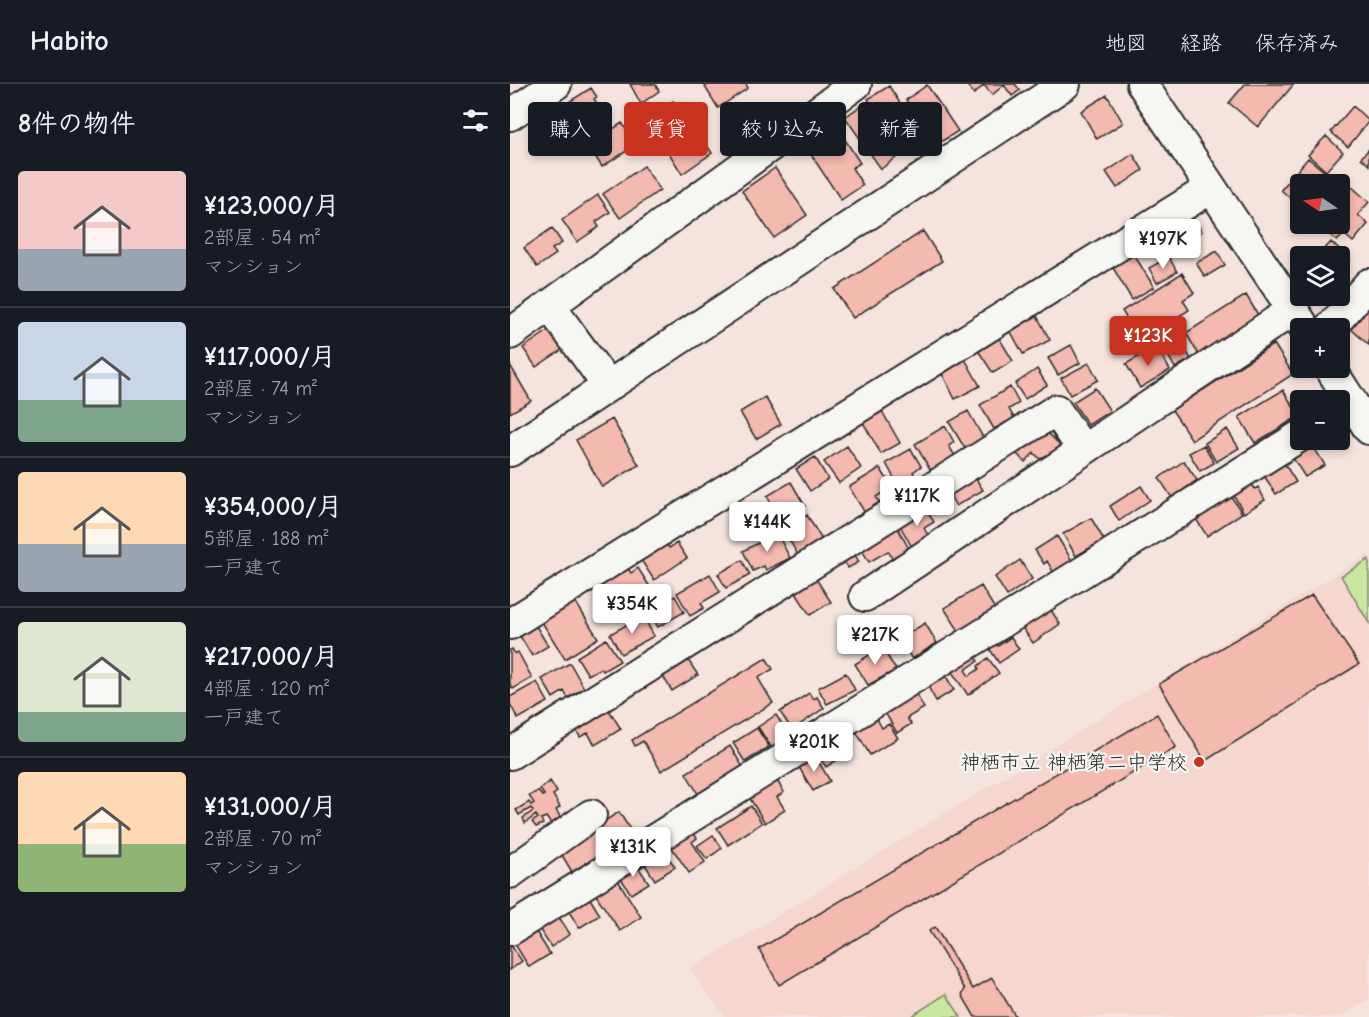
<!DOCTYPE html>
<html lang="ja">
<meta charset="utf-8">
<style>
body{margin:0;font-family:"Comic Neue","Klee One",sans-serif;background:#242831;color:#f1f3f6;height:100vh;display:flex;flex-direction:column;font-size:22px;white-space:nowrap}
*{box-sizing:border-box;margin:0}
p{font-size:20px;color:#9ea1a6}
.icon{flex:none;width:33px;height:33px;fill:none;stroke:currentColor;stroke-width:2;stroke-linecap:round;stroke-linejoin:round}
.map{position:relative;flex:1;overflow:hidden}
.details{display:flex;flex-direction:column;background:#171b24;width:510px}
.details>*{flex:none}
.top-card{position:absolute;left:18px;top:18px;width:570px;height:54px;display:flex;gap:12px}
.needle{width:39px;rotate:283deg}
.fabs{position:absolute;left:780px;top:90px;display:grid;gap:12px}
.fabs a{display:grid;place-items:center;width:60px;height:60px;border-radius:6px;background:#171b24;box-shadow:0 3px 9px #0003;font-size:30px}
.price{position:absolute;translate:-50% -51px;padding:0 14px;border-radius:6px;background:#fff;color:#222;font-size:20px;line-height:39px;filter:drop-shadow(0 2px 3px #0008)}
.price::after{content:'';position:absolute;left:50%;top:36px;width:18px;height:14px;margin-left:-9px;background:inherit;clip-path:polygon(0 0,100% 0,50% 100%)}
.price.current{background:#c8321e;color:#fff}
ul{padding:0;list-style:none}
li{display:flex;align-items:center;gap:18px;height:150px;padding:0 18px}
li+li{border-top:2px solid #363941}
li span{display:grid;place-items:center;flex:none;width:168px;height:120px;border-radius:6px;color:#555}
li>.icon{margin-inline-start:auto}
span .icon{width:72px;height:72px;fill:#fffc;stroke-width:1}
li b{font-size:26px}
h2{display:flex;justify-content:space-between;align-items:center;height:72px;padding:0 18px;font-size:26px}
.pill{padding:0 21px;border-radius:6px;background:#171b24;box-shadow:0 3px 9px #0003;font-size:21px;line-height:54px}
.pill.current{background:#c8321e;color:#fff}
header{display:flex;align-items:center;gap:36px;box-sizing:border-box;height:84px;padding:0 30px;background:#171b24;border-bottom:2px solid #363941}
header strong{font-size:28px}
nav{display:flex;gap:33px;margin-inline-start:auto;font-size:21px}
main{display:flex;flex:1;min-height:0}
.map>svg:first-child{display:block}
.built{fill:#f5d7d0}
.green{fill:#cae79f;stroke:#7a8965;stroke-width:1.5}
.building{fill:#f4b9af;stroke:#2b2b2b;stroke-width:1.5}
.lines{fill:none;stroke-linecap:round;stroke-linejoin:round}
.minor-casing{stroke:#2b2b2b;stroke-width:34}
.minor{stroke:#f6f6f2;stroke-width:30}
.poi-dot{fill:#c8321e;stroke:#f6f6f2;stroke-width:2}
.labels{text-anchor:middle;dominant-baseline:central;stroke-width:4.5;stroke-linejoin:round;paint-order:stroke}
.poi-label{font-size:20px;fill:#2b2b2b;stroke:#f6f6f2;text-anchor:end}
</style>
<header>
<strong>Habito</strong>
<nav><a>地図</a><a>経路</a><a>保存済み</a></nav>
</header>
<main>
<section class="details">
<h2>8件の物件<svg class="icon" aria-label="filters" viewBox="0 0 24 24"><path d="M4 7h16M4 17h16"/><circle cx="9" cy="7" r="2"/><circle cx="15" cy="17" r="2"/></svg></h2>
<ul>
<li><span style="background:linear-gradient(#f6c9c9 65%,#9aa5b1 0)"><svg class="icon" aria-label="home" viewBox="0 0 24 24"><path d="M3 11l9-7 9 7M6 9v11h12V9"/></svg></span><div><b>¥123,000/月</b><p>2部屋 · 54 m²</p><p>マンション</p></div></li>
<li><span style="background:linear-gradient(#c9d6e8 65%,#7fa58c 0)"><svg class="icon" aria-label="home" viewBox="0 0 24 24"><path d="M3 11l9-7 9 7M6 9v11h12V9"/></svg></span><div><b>¥117,000/月</b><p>2部屋 · 74 m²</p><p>マンション</p></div></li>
<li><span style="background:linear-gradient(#ffd9b3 60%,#9aa5b1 0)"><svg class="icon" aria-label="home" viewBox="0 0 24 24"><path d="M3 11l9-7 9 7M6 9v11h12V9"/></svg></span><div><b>¥354,000/月</b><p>5部屋 · 188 m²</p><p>一戸建て</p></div></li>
<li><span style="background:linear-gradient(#dfe7d0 75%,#7fa58c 0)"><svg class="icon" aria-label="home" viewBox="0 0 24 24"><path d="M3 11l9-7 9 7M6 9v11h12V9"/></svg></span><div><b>¥217,000/月</b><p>4部屋 · 120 m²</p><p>一戸建て</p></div></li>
<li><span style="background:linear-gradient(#ffd9b3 60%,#8fb573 0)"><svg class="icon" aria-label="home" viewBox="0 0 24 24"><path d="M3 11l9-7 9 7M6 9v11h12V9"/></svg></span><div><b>¥131,000/月</b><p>2部屋 · 70 m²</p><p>マンション</p></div></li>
</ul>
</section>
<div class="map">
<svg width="859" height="933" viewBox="0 0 859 933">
<rect width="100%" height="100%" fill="#f5e4de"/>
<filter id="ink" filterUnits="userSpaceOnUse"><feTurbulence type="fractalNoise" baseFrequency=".0167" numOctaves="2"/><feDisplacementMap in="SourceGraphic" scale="12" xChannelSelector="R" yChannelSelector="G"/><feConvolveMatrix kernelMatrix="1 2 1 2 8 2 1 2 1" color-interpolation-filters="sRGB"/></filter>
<g filter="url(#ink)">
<path class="built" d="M859,470V916L831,933H215L180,885Z"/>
<path class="green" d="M859,475V539L831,492Z
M436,910L451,933H400Z"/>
<path class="building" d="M120,0H145L149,7L131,20Z
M199,0H236L238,4L208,24L195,3Z
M456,0H505L510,6L502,12L494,1L482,11L474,1L464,10Z
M735,0H784L748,43L719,19Z
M417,1L448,47L426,61L396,16Z
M379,2L414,57L394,70L358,15Z
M81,4L87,13L84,15L93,29L69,45L54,21Z
M597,11L613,39L587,55L571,27Z
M163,17L180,43L159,57L142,31Z
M355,19L391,70L371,85L335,33Z
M843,22L859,37L838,63L821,48Z
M112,39L126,61L92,83L78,61Z
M327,43L350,79L342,84L353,101L331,116L296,63Z
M187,46L202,69L172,90L157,66Z
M816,52L833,68L816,87L798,71Z
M859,65V81L851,74Z
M623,70L633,86L607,104L596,88Z
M798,74L815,88L804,100H790V117L787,120L771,106Z
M134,82L150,106L110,134L93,110Z
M265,84L297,131L264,154L232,107Z
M831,93L859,118L848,131L858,140L843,158L834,150L827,157L808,140H830V100H824Z
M88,111L100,128L86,138L89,143L67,158L52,136Z
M676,125L692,147L671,163L655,141Z
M42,144L52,159L42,165L46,170L27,183L14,164Z
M413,147L432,177L343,234L324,205Z
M821,158L840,176L830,187V172H808Z
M707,167L715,181L695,193L686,179Z
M623,169L644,203L622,216L602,182Z
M659,173L667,188L647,199L639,184Z
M672,189L684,209L673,216L679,226L630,256L612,227Z
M736,211L750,234L690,273L676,249Z
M859,224V261L841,245Z
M527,232L540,256L513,270L500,246Z
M44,243L56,263L26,283L13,264Z
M486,249L503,277L483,289L465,262Z
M668,253L681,275L665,284L653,262Z
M764,260L783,290L682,356L662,326Z
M561,261L570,279L548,291L538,274Z
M646,262L660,286L630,304L616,280Z
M451,268L470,302L445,315L427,280Z
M579,279L588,296L560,311L551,294Z
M0,281L21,317L0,329Z
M527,285L537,301L515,315L505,300Z
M500,303L509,319L499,325L504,334L484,345L470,321Z
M585,304L600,327L578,341L563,318Z
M773,306L789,332L745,359L729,333Z
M255,313L271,340L246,355L230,328Z
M369,322L390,359L371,370L350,333Z
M458,327L475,357L457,368L439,338Z
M102,335L129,381L92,403L66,356Z
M530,341L553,364L536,381L524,369L515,378L504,367Z
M435,342L444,358L439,362L445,372L421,387L405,360Z
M717,345L729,364L706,378L695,359Z
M801,359L815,381L795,393L781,371Z
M694,361L704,379L690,387L679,369Z
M337,362L351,384L329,399L314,378Z
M401,365L411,382L403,388L409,399L392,409L376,379Z
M305,373L318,395L300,407L286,385Z
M771,374L786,398L766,410L751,387Z
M674,377L687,396L662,414L649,394Z
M370,384L382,403L366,413L370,419L355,429L339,403Z
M463,390L473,406L446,422L437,406Z
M738,395L745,405L748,403L755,416L734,429L720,405Z
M281,398L295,422L271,436L257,412Z
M631,402L640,416L609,437L600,422Z
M717,406L732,429L697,452L684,432Z
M414,422L424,438L414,444L420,455L403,465L388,438Z
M297,431L312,456L288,471L273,445Z
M581,434L594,456L566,472L553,450Z
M384,437L399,465L382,474L378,467L359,478L347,457Z
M267,449L280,474L256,486L254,482L243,487L233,467Z
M547,452L564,480L545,491L537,477L534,480L525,466Z
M156,459L159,464L167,459L177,474L144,496L131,476Z
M340,462L349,478L338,484L329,469Z
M232,476L240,491L216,504L208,490Z
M510,476L522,495L497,512L485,493Z
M117,483L121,489L128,484L140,503L105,525L90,500Z
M301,487L321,518L300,531L280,500Z
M200,490L210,508L191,519L194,524L180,532L167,509Z
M471,502L485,525L449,547L434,524Z
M802,511L849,580L695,677L649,600Z
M165,512L174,528L148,543L139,527Z
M63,514L88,554L55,575L30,535Z
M539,523L550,540L523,559L511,542Z
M133,532L144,552L111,570L100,550Z
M415,539L427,559L402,575L389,555Z
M26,542L38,562L22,572L10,552Z
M501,553L509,565L489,579L479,564L486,559L488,562Z
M96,555L110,577L93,587L91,584L78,591L67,573Z
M372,563L386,586L358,601L345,580Z
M2,565L5,570L8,568L22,594L3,605L0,600V566Z
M460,565L468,577L455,586L459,592L469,585L468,582L478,574L489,589L458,611L437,581Z
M174,570L188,591L162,607L149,586Z
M256,574L263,585L248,594L263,619L151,687L133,657L125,662L122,656Z
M60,579L74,604L58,614L54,607L43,614L32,595Z
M433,587L444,606L426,617L415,597Z
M336,589L345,606L317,620L308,604Z
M27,598L38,618L8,635L0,620V613Z
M404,606L414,624L397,634L401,640L387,649L373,625Z
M299,609L303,615L307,613L314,624L282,646L270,628Z
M94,618L111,645L85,661L78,649L70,653L64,642Z
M647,630L666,663L269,901L249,865Z
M266,631L283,657L265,669L248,643Z
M366,633L372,644L379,640L388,654L360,671L345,646Z
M247,644L259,663L235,678L223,659Z
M325,656L335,671L316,683L306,668Z
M220,662L236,688L191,715L176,689Z
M304,670L320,697L303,707L287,680Z
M266,695L274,708L267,713L275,726L255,739L239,713Z
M40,697L47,708L43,711L50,723L46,726L54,739L44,744L36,733L31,735L33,740L26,743L22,738L28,734L26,731L15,739L13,734L23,727L21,724L9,731L6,726L19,718L21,721L24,719L19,712L28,707L32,712L34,711L30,705Z
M241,722L252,739L218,761L207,744Z
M109,728L123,750L62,788L49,766Z
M178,741L187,754L182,758L195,778L179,789L156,755Z
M203,751L212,764L197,775L187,762Z
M150,760L165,783L145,796L130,773Z
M124,777L139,799L121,810L107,788Z
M104,790L131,833L110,847L82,805Z
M76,808L90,831L69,844L55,821Z
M45,827L60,850L41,863L26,840Z
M20,838L40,870L19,883L0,852Z
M425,843L463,905L482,894L506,933H465L452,911L455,905L419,847Z
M0,860L12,877L0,886Z"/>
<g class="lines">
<g class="minor-casing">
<path id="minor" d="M632,0L795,244
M0,31L46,0
M40,222L98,302
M820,244L859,200
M0,250L346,0
M820,284L859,345
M0,367L555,0
M355,512L783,226
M0,540L701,104
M0,670L546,326L573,366
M0,789L81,731
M0,846L790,352"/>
</g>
<use href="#minor" class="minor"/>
</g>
</g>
<circle class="poi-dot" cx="689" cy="678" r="6"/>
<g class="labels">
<g class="poi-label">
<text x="677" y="678">神栖市立 神栖第二中学校</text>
</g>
</g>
</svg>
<div class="fabs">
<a><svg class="needle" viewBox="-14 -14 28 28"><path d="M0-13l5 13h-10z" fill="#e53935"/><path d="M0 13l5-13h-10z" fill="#9ea1a6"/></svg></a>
<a><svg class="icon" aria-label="layers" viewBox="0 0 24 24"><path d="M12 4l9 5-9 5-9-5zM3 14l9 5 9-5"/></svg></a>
<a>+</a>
<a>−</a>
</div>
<b class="price" style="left:653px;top:186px">¥197K</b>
<b class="price current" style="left:638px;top:283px">¥123K</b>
<b class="price" style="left:407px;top:443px">¥117K</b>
<b class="price" style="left:257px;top:469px">¥144K</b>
<b class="price" style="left:122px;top:551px">¥354K</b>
<b class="price" style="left:365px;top:582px">¥217K</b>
<b class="price" style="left:304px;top:689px">¥201K</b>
<b class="price" style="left:123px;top:794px">¥131K</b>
<div class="top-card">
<a class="pill">購入</a>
<a class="pill current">賃貸</a>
<a class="pill">絞り込み</a>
<a class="pill">新着</a>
</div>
</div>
</main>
